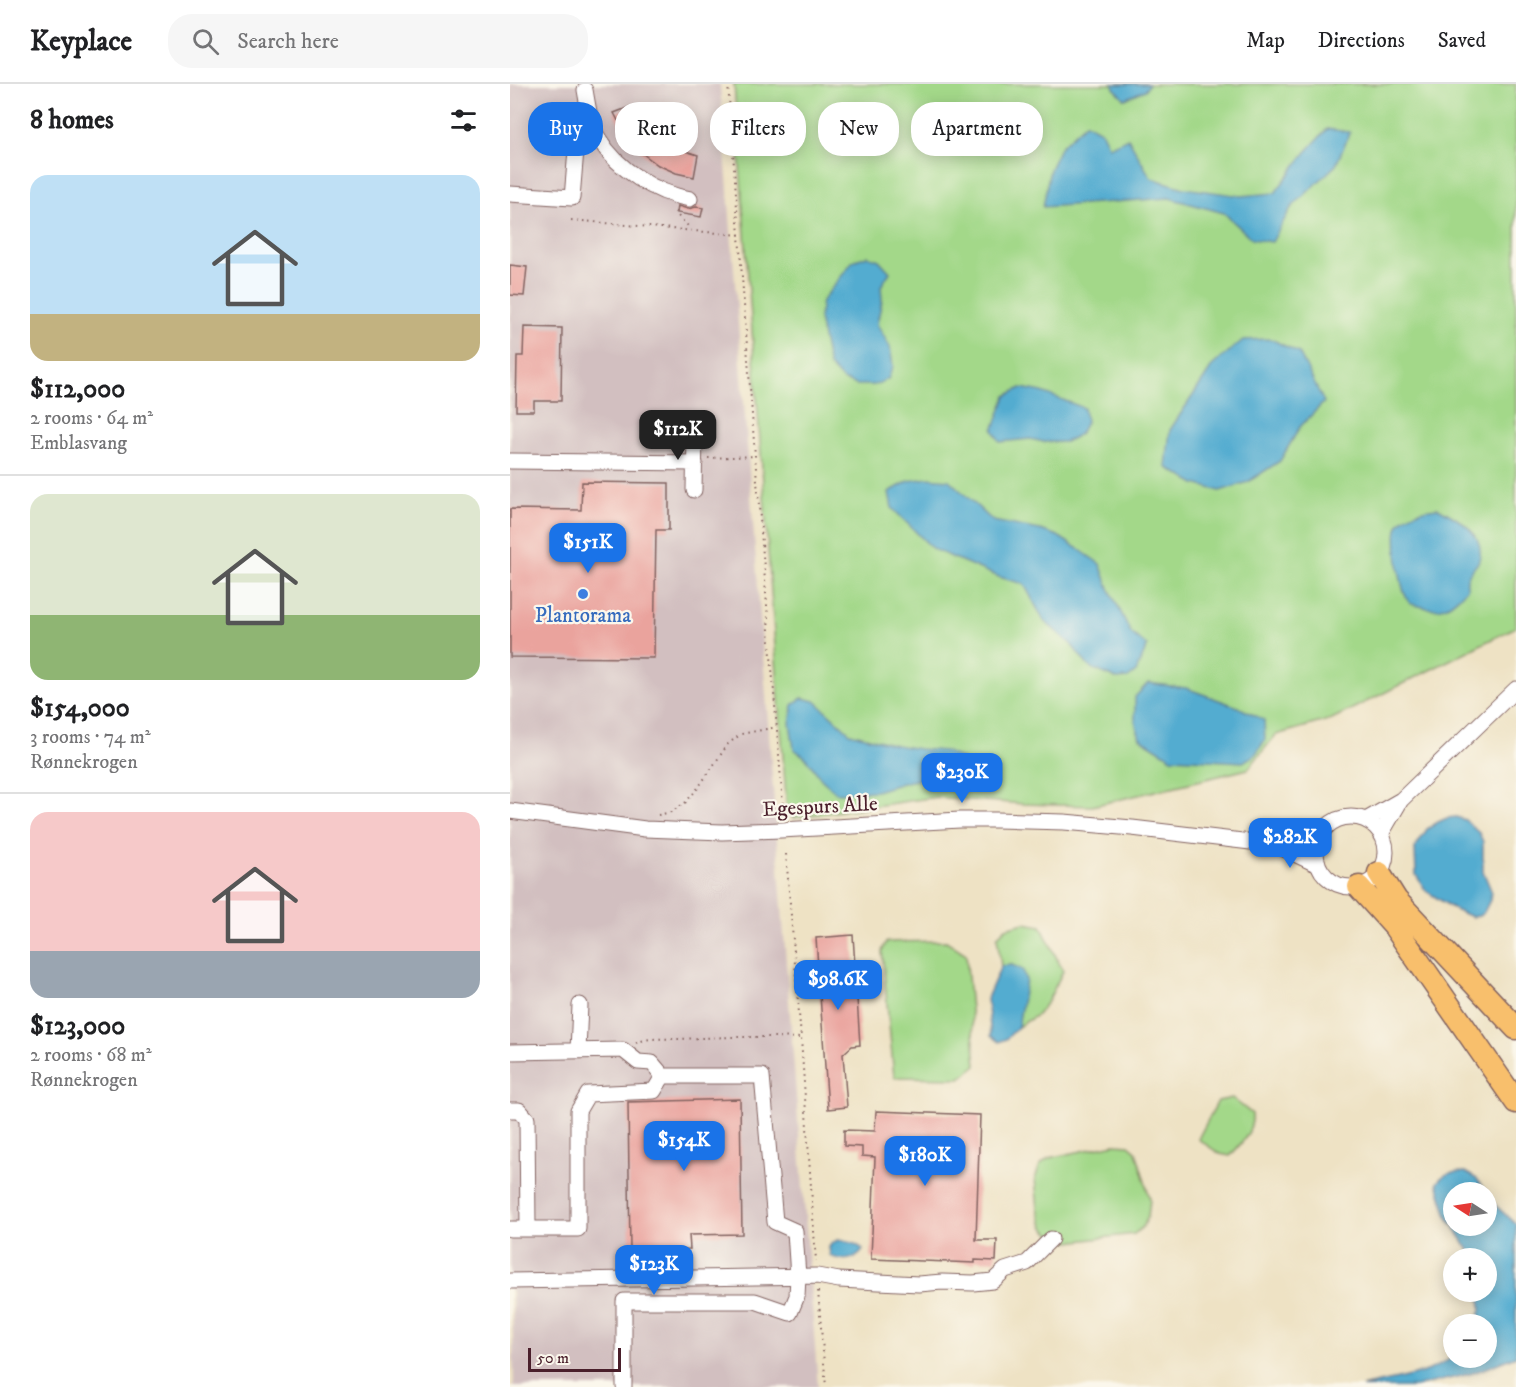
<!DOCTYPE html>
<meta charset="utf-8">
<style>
body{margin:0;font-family:"IM FELL DW Pica",serif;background:#f6f6f6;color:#202124;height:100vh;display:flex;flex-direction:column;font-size:22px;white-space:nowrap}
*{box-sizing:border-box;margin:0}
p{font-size:20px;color:#757577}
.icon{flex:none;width:33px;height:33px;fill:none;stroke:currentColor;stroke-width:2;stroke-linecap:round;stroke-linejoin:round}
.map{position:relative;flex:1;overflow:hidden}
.sheet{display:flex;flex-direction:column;background:#fff;width:510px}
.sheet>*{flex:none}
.banner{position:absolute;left:18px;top:18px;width:570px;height:54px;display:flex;gap:12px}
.needle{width:39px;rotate:282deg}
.buttons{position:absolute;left:933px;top:1098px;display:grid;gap:12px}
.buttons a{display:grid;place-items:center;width:54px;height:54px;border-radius:50%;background:#fff;box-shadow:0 3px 15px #0003;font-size:30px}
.scale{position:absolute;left:18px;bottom:15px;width:93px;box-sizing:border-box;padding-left:6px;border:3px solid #4a1f2b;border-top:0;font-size:16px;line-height:21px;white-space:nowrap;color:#4a1f2b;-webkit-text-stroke:4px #fbf7ec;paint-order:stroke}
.price{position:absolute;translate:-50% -51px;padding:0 14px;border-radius:12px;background:#1a73e8;color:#fff;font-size:20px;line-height:39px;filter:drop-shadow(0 2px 3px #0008)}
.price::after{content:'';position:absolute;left:50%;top:36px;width:18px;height:14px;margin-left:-9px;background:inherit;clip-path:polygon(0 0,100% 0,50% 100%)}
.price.selected{background:#222;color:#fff}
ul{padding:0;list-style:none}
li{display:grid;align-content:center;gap:12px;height:318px;padding:0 30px}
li+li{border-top:2px solid #e0e0e0}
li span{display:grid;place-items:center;height:186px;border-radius:18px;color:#555}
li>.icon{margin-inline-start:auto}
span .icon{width:108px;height:108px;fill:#fffc;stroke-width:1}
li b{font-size:26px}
h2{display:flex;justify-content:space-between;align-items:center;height:72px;padding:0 30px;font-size:26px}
.chip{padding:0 21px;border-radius:24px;background:#fff;box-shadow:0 3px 15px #0003;font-size:21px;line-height:54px}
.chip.selected{background:#1a73e8;color:#fff}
header{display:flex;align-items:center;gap:36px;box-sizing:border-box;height:84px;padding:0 30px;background:#fff;border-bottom:2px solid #e0e0e0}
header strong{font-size:28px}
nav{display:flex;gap:33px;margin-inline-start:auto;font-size:21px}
.search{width:420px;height:54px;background:#f6f6f6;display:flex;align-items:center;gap:15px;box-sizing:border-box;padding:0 21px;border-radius:24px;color:#757577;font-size:22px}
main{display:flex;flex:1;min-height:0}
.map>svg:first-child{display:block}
.industrial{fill:#d2bfc0}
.green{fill:#a3d889;stroke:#767c5a;stroke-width:1.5}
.water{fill:#53acd0;stroke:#4e667e;stroke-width:1.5;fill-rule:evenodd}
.building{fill:#eaa39d}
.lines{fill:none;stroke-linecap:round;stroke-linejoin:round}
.minor-casing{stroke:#836361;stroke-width:17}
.highway-casing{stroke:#836361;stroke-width:25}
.path{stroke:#836361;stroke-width:2;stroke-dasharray:1.5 4.5;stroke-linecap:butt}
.minor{stroke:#fff;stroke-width:15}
.highway{stroke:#f8bf6c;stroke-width:22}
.shop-dot{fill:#3f7fe0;stroke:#fbf7ec;stroke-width:2}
.labels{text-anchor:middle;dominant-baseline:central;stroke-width:4.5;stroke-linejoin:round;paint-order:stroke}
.shop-label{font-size:21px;fill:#366cbe;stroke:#fbf7ec}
.street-label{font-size:21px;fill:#4a1f2b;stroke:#fbf7ec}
</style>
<header>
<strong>Keyplace</strong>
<div class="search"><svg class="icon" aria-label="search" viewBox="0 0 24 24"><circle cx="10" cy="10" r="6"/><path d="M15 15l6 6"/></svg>Search here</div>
<nav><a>Map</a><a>Directions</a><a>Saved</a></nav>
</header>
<main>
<section class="sheet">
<h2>8 homes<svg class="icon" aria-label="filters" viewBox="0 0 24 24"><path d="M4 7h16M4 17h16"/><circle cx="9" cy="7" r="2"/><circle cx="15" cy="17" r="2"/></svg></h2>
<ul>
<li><span style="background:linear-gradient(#bfe0f5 75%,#c2b280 0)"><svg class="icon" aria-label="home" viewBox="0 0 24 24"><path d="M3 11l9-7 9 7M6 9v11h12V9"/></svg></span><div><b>$112,000</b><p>2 rooms · 64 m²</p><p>Emblasvang</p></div></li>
<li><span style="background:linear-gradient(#dfe7d0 65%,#8fb573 0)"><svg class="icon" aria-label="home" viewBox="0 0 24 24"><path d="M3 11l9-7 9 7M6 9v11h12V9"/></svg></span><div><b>$154,000</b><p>3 rooms · 74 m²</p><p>Rønnekrogen</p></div></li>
<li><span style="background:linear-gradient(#f6c9c9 75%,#9aa5b1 0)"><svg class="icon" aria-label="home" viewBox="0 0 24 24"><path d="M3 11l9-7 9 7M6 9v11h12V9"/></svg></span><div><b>$123,000</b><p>2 rooms · 68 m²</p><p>Rønnekrogen</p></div></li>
</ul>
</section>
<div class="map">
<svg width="1006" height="1303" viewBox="0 0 1006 1303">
<rect width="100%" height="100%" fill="#fbf7ec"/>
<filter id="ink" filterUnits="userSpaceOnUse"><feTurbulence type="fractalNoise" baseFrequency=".0167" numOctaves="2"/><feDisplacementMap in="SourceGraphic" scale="12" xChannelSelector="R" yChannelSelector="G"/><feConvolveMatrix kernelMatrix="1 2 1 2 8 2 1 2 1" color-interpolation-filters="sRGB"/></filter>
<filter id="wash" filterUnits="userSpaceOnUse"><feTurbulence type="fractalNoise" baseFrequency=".008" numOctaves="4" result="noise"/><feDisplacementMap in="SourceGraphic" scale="24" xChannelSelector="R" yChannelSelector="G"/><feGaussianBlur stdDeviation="1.35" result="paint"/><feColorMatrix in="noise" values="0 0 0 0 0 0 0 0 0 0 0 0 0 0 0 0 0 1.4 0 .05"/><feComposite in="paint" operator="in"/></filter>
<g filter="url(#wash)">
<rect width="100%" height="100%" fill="#eee2c4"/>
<path class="industrial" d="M0,0H210L308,1303H4L2,1206H0Z"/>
<path class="green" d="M224,0H1006V543L822,635L766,651L738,685L582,722L513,720L426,713L283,734L277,727Z
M514,839L531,842L553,887L538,917L527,931L508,943L502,881L491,882L487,853L496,844Z
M436,857L456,870L466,982L450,994L384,993L372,867L376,858Z
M722,1014L742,1030C744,1047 731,1060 720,1072L710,1070L688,1055L708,1017Z
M605,1060L619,1061L626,1067L640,1115L638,1133L633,1143L624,1150L559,1158L546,1156L533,1142L528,1124L525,1095L530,1081L539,1074Z"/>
<path class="water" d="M603,0H639L635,6L615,15L604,4Z
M576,39L591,47L599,63L618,54L641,94L674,104L731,112L765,109L796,68L817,45L840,48L826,81L781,124L762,158L742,155L714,129L659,114L533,123L540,85L551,62Z
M357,172L369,176L380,188L371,202L372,216L367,240L380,263L383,282L378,295L365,301H347L333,296L319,282L309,235L312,217L343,177Z
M761,255L789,269L814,318L790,343L770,377L738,398L710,407L685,400L656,383L660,346L703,281L733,256Z
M511,304L532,308L574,324L576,338L571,348L565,353L555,358H534L520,355L490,358L483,346L496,312Z
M418,394L439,396L483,437L530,446L548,452L570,466L590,480L599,504L621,549L637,562L626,588L618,594L607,595L579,583L561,560L534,537L514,500L489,493L423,465L382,424L379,408L399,397Z
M928,424C947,434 977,450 969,476C967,483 957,488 957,496C956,499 958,502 957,505C943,519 935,529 913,523C910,522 903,521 900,519C892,512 888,481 887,470C887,461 884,446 890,439C898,428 916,425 928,424Z
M638,599L676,604L728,623L754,636L755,656L745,671L733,678L662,674L630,654L625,637V613Z
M292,614L305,617L340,649L386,661L409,665L434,667L453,675L462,687L459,699L448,704L421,693L396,698L366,707L327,709L312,696L295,673L284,665L280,639L283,621Z
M946,733L955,736L969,749L973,758V787L981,806L980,816L974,828L969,832L962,833L947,827L916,807L906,791L905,764L917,745L928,738L937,734Z
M502,881L513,886L516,896L508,943L496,955L489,958L481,952L477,914L491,882Z
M955,1088L967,1095L987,1123L1006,1140V1272L963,1289L905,1303H852C879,1296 923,1291 943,1272L944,1274H976V1240H966L971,1226L970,1208H976V1174H964L937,1132L927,1099C934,1088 942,1089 955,1088ZM944,1108H976V1142H944Z
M328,1156C337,1157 347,1159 353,1166C347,1177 330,1178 320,1171L319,1163L322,1159Z"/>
<g id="blocks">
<path class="building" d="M125,21L131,34L142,47L154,57L166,64L188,71L184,93L166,89L148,81L133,70L118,55L104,29Z
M168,122L178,125L186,123L193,124L191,133L167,129Z
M0,181L17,183L14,212L0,211Z
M14,243L52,244L51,317H24V327H6L7,272H13Z
M72,398L159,399V446H146L144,574L0,573V425L71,426Z
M343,851L350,961L342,962L333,970L337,1023L318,1025L306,854Z
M230,1015L232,1150L179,1151L180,1165L120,1166L118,1018Z
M366,1027L470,1031L466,1156H487L486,1177L465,1176V1179L361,1175L365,1073L352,1072V1063L334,1062V1046L365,1047Z"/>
</g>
</g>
<g filter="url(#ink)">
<use href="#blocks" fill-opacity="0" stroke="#836361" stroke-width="1.5"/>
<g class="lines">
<g class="minor-casing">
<path id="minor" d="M75,6C78,22 80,41 89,55C108,86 145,109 180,115
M0,110L62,114L66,66L88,54
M0,377L185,379
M184,406L185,349
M0,727L135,745L212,748L271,746L450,736H486L554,738L622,744L766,761L808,781
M806 768a35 35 0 1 1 70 0a35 35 0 1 1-70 0Z
M856,736L891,716L1006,605
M871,750L891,716
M766,761L811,749
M68,967L70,921
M0,968L113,966L128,978L142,979L153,992H252L265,1138L285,1147L288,1193L287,1212L280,1229L245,1217H114V1303
M0,1026H9L17,1035L18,1145H0
M18,1145H68V1027L78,1010L144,1007L153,992
M0,1197L307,1192L329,1196L409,1200L432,1198L463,1199L483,1197L495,1186L517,1179L541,1155"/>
</g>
<g class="highway-casing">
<path id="highway" d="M869,789L886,816L1006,944
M849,803L884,842L1006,1018"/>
</g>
<path class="path" d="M218,0L245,372L273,721
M166,127V130L178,142V146
M61,136L230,151
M198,374L245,372
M148,731L161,728L175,719L188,704L218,660L231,650L267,643
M276,770L291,954L306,1177
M126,959C138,953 155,955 168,955C209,953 250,952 291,954
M308,1207L316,1303"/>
<use href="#minor" class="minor"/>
<use href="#highway" class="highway"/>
</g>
</g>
<circle class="shop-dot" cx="73" cy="510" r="6"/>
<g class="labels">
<g class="shop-label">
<text x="73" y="532">Plantorama</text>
</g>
<g class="street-label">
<text transform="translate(310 723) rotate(-3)">Egespurs Alle</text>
</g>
</g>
</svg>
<div class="buttons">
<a><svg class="needle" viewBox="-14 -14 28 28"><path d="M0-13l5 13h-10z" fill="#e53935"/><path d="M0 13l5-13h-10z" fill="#757577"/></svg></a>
<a>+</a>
<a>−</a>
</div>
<div class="scale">50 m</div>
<b class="price selected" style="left:168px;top:377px">$112K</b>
<b class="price" style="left:78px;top:490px">$151K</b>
<b class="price" style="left:452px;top:720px">$230K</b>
<b class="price" style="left:780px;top:785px">$282K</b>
<b class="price" style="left:328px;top:927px">$98.6K</b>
<b class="price" style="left:174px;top:1088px">$154K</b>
<b class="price" style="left:415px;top:1103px">$180K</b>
<b class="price" style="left:144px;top:1212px">$123K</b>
<div class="banner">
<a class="chip selected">Buy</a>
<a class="chip">Rent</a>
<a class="chip">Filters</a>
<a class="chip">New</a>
<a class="chip">Apartment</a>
</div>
</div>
</main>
